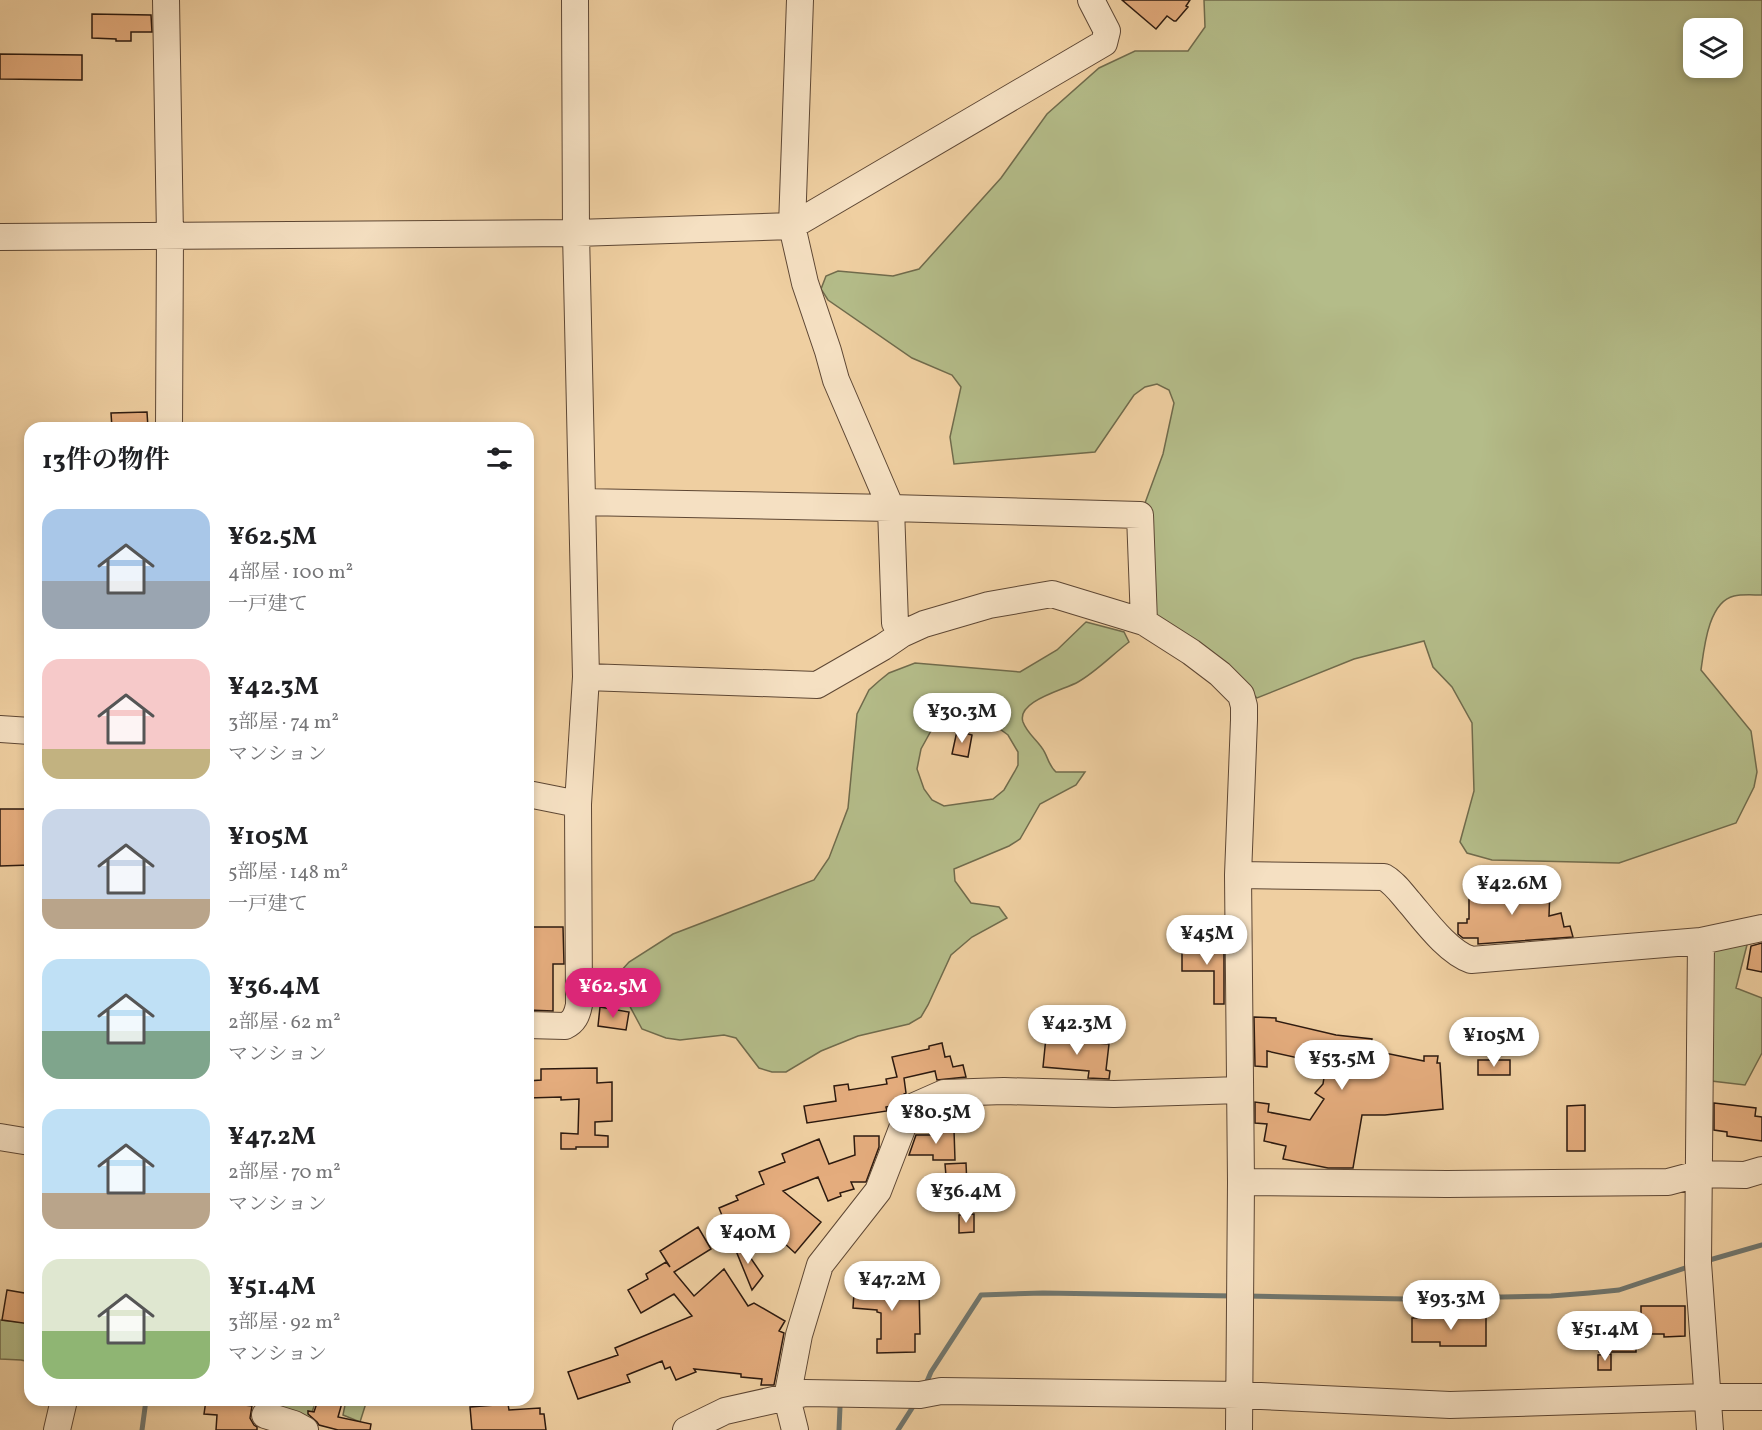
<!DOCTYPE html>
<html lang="ja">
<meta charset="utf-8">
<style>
body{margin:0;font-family:Vollkorn,"Noto Serif JP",serif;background:#f6f6f6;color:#202124;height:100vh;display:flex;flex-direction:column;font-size:22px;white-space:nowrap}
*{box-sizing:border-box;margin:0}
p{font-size:20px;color:#757577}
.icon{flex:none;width:33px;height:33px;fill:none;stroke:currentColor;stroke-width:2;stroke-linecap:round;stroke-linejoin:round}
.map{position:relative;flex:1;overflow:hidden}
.sheet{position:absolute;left:24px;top:422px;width:510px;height:984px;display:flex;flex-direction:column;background:#fff;border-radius:18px;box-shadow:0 3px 9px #0003}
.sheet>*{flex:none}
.buttons{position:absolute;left:1683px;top:18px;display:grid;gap:12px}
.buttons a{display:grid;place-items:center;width:60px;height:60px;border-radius:12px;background:#fff;box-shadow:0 3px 9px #0003;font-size:30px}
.price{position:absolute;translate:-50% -51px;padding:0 14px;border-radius:21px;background:#fff;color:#222;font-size:20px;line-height:39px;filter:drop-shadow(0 2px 3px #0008)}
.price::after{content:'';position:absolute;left:50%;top:36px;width:18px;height:14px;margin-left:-9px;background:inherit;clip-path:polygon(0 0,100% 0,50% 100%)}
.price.on{background:#db2777;color:#fff}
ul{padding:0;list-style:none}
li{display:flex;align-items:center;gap:18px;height:150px;padding:0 18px}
li span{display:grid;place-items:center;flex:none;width:168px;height:120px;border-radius:18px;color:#555}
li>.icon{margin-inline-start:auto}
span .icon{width:72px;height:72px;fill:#fffc;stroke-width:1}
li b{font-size:26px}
h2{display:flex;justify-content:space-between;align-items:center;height:72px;padding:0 18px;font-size:26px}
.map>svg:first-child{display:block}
.green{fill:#b4bc89;stroke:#706b4c;stroke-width:1.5;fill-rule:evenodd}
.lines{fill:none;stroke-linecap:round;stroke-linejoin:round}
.stream{stroke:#70766e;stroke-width:5}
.building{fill:#e4ac7d;stroke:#2d1a0f;stroke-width:1.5}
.minor-casing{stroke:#5e4734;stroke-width:28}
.minor{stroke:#f5e0c2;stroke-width:26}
</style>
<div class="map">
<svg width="1762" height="1430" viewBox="0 0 1762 1430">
<rect width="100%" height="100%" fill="#efcfa1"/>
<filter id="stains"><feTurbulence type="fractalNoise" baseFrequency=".00333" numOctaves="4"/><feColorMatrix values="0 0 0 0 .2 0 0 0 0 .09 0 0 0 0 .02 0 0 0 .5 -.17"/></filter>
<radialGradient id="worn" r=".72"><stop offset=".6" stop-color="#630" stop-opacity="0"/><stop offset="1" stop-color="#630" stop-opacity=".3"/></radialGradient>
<path class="green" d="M1204,0H1762V595C1753,595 1742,594 1734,596C1708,602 1704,649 1701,670L1751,731L1757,772L1754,787L1736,823L1619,863L1492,860L1467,853L1460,842L1474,791L1472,723L1452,687L1433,667L1424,641L1354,659L1257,698L1222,665L1155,617L1145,503L1163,454L1174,403L1169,390L1157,384L1145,387L1134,395L1095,452L954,464L950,437L961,387L952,375L912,358L828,300L821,289L826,276L838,271L893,276L919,269L1001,178L1047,114L1099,68L1135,51H1188L1205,27ZM1694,28H1732V68H1694Z
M1086,622L1124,632L1129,642C1113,654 1096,672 1078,682C1064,690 1016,701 1023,722C1027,733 1036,739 1042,748C1048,756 1048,765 1056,772H1085L1076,785L1040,804L1020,839L1009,846L954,869L955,881L971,903L999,907L1007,918L972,937L951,955L928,1005L921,1017L909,1024L858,1036L821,1051L786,1072H772L759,1068L736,1038L724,1035L680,1040L666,1038L642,1029L618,984L620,972L629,962L673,934L814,880L829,858L848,808L857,714L869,690L879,681L889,673L915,663L1020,672L1057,650ZM952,712L982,716L1008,735L1018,752V765L1015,771L1004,790L993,799L944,806L932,800L924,789L917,769L921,749L937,720Z
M1748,941L1736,988L1762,998V1053L1745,1085L1703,1080L1707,945Z
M0,1320L30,1323V1362L21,1360L0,1359Z
M275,1400H304L315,1403L309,1422L272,1411Z
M346,1400H367L360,1422L343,1415Z"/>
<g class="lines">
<path class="stream" d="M1706,1261L1762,1245
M1246,1296L1406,1299L1551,1296L1589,1293L1619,1290L1691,1266
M925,1386L931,1372L981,1295L1043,1293L1234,1296
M142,1430L146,1400
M839,1430L840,1407
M898,1430L916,1402"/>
</g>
<path class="building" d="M1122,0H1190L1186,6L1188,7L1176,21H1174L1167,16L1156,29Z
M92,14L151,15L152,32H131V41H116V39L92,38Z
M0,54L82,55V80L0,79Z
M147,412L148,428H112L111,413Z
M957,731L972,735L968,757L952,754Z
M0,809H30V865L0,866Z
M1510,886L1550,888L1549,916L1561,913L1564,927L1570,926L1573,937L1478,944V938H1463L1458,934V923H1467V919H1469V887H1510Z
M528,927H563L564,964H553V1011L528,1010Z
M1762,943V972L1747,969L1751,946Z
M1182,947H1224V1004H1214V971H1182Z
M600,1007L629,1012L626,1030L598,1026Z
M1254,1017L1276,1018V1021L1336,1035L1372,1039L1370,1050L1424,1061V1056H1438L1437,1063H1440L1443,1109L1385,1115H1362L1353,1168H1328L1283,1159L1286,1146L1264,1141L1267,1124L1255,1123V1102L1269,1104L1268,1112L1310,1120L1324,1099L1315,1093L1323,1084L1326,1064L1267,1051V1067L1255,1066Z
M1067,1035L1087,1037L1086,1042L1109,1044L1106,1070L1110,1071L1109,1079L1088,1078L1089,1071L1043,1067L1046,1037L1066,1039Z
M942,1043L945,1057L950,1056L953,1067L963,1065L966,1077L937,1080L935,1071L904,1078L906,1093L899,1097L895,1105L886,1107L887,1111L807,1123L804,1106L836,1101L834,1086L848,1084L849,1090L887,1084L886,1079L897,1077L892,1057L929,1049V1046Z
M1478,1060H1510V1075H1478Z
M597,1068V1083L612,1082V1121L595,1122V1135L608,1136V1147H576V1149H561V1133L578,1134L579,1099L561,1100V1097L528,1098V1081L541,1080V1069Z
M1714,1103L1756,1108L1755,1116L1762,1117V1141L1727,1136V1132L1714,1130Z
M1585,1105V1151H1567V1106Z
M954,1130L955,1160H933V1155H909L916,1135H934V1131Z
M854,1136H879V1147L866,1182H851L854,1189L840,1193L841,1196L828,1201L818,1177L783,1191L821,1222L795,1253L760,1221L729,1233L719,1208L738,1200L736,1196L764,1184L759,1172L785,1162L782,1154L819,1139L829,1164L855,1155Z
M966,1163L967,1186L947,1188L945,1164Z
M974,1214V1232L959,1233V1215Z
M698,1227L711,1249L674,1272L694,1296L724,1269L748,1306L754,1303L785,1321L779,1331L784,1333L774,1385H761L762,1379L741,1377V1374L694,1369L696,1372L676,1380L670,1367L665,1369L662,1361L627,1375L630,1382L578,1399L568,1372L618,1355L615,1348L692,1316L674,1294L641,1313L628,1290L648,1279L646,1274L666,1262L670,1267L660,1251Z
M737,1238L763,1276L752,1290L732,1241Z
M855,1278L902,1281V1283H915L916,1288H919L920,1334H915V1352L877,1353V1339H881V1313L877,1312V1310L853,1308Z
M7,1290L30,1294V1324L2,1320Z
M1641,1306H1685V1336L1664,1337V1334H1636V1352H1599V1317L1641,1316Z
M1460,1317H1486V1346H1440V1342H1412V1318Z
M1611,1354V1370H1598V1355Z
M206,1400L252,1406L250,1418L254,1425L257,1427V1430H216L217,1415L204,1414Z
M318,1400H340L339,1403H342L338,1417L371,1424L370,1430H338L319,1425L317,1422L308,1414V1411L314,1412Z
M508,1404L509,1410L540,1408V1414H544L546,1430H472L470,1407Z"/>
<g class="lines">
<g class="minor-casing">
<path id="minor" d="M166,0L170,236L169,428
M800,0L792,226L805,283L828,351L836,380L891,508L895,623L902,634
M0,237L576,233L792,226L1104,43L1107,31L1091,0
M582,502L891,508L1140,515L1144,622
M586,677L817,685L883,647L902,634L924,624L989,605L1052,594L1144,622L1191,652L1220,674L1241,695L1244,706V720L1238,875L1241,1182L1239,1430
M0,729L30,731
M528,794L578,804
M1238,875L1384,877C1395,883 1402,894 1410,903C1426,922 1448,952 1471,960L1701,941L1762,928
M1701,941L1698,1263L1710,1430
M528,1025L565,1026C574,1022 577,1015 579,1005L578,804L586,677L576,233L575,0
M0,1137L30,1142
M1241,1182L1447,1184L1668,1182L1698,1174L1745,1175L1762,1170
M265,1415L294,1424L305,1430
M57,1430L64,1400
M686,1430L725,1411L805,1393L920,1395L941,1391L1239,1395L1450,1405L1707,1397H1762
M795,1430L787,1398L799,1335L820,1265L878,1191L910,1108L944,1093L1004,1091L1114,1094L1240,1090"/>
</g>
<use href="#minor" class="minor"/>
</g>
<rect width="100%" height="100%" filter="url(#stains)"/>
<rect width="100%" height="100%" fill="url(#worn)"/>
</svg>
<div class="buttons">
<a><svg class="icon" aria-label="layers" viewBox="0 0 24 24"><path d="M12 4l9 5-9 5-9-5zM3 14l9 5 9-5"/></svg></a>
</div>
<b class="price" style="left:962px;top:744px">¥30.3M</b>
<b class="price" style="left:1512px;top:916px">¥42.6M</b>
<b class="price" style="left:1207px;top:966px">¥45M</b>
<b class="price on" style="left:613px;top:1019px">¥62.5M</b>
<b class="price" style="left:1077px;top:1056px">¥42.3M</b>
<b class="price" style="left:1494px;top:1068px">¥105M</b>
<b class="price" style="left:1342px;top:1091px">¥53.5M</b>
<b class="price" style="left:936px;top:1145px">¥80.5M</b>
<b class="price" style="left:966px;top:1224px">¥36.4M</b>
<b class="price" style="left:748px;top:1265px">¥40M</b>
<b class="price" style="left:892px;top:1312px">¥47.2M</b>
<b class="price" style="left:1451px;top:1331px">¥93.3M</b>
<b class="price" style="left:1605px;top:1362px">¥51.4M</b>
<section class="sheet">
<h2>13件の物件<svg class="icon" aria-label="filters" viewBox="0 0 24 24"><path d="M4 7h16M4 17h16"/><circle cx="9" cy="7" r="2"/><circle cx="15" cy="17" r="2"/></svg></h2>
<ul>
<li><span style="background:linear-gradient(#a9c7e8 60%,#9aa5b1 0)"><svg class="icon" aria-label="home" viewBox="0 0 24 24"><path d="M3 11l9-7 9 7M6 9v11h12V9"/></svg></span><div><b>¥62.5M</b><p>4部屋 · 100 m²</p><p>一戸建て</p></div></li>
<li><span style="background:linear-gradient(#f6c9c9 75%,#c2b280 0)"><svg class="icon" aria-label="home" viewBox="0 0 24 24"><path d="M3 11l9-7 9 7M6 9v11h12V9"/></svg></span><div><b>¥42.3M</b><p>3部屋 · 74 m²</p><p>マンション</p></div></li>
<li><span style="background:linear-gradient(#c9d6e8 75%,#b9a48a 0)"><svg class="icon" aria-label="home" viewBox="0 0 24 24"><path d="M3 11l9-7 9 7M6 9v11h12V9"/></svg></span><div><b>¥105M</b><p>5部屋 · 148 m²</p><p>一戸建て</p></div></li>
<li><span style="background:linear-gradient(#bfe0f5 60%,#7fa58c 0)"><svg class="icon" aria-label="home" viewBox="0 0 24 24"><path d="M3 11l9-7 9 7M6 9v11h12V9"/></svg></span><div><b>¥36.4M</b><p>2部屋 · 62 m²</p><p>マンション</p></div></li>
<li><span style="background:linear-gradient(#bfe0f5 70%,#b9a48a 0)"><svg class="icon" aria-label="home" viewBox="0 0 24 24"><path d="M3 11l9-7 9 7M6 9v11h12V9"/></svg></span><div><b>¥47.2M</b><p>2部屋 · 70 m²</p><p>マンション</p></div></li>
<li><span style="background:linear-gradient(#dfe7d0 60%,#8fb573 0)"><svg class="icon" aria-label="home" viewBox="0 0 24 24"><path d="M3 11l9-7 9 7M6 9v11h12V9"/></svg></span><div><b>¥51.4M</b><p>3部屋 · 92 m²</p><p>マンション</p></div></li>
</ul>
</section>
</div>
